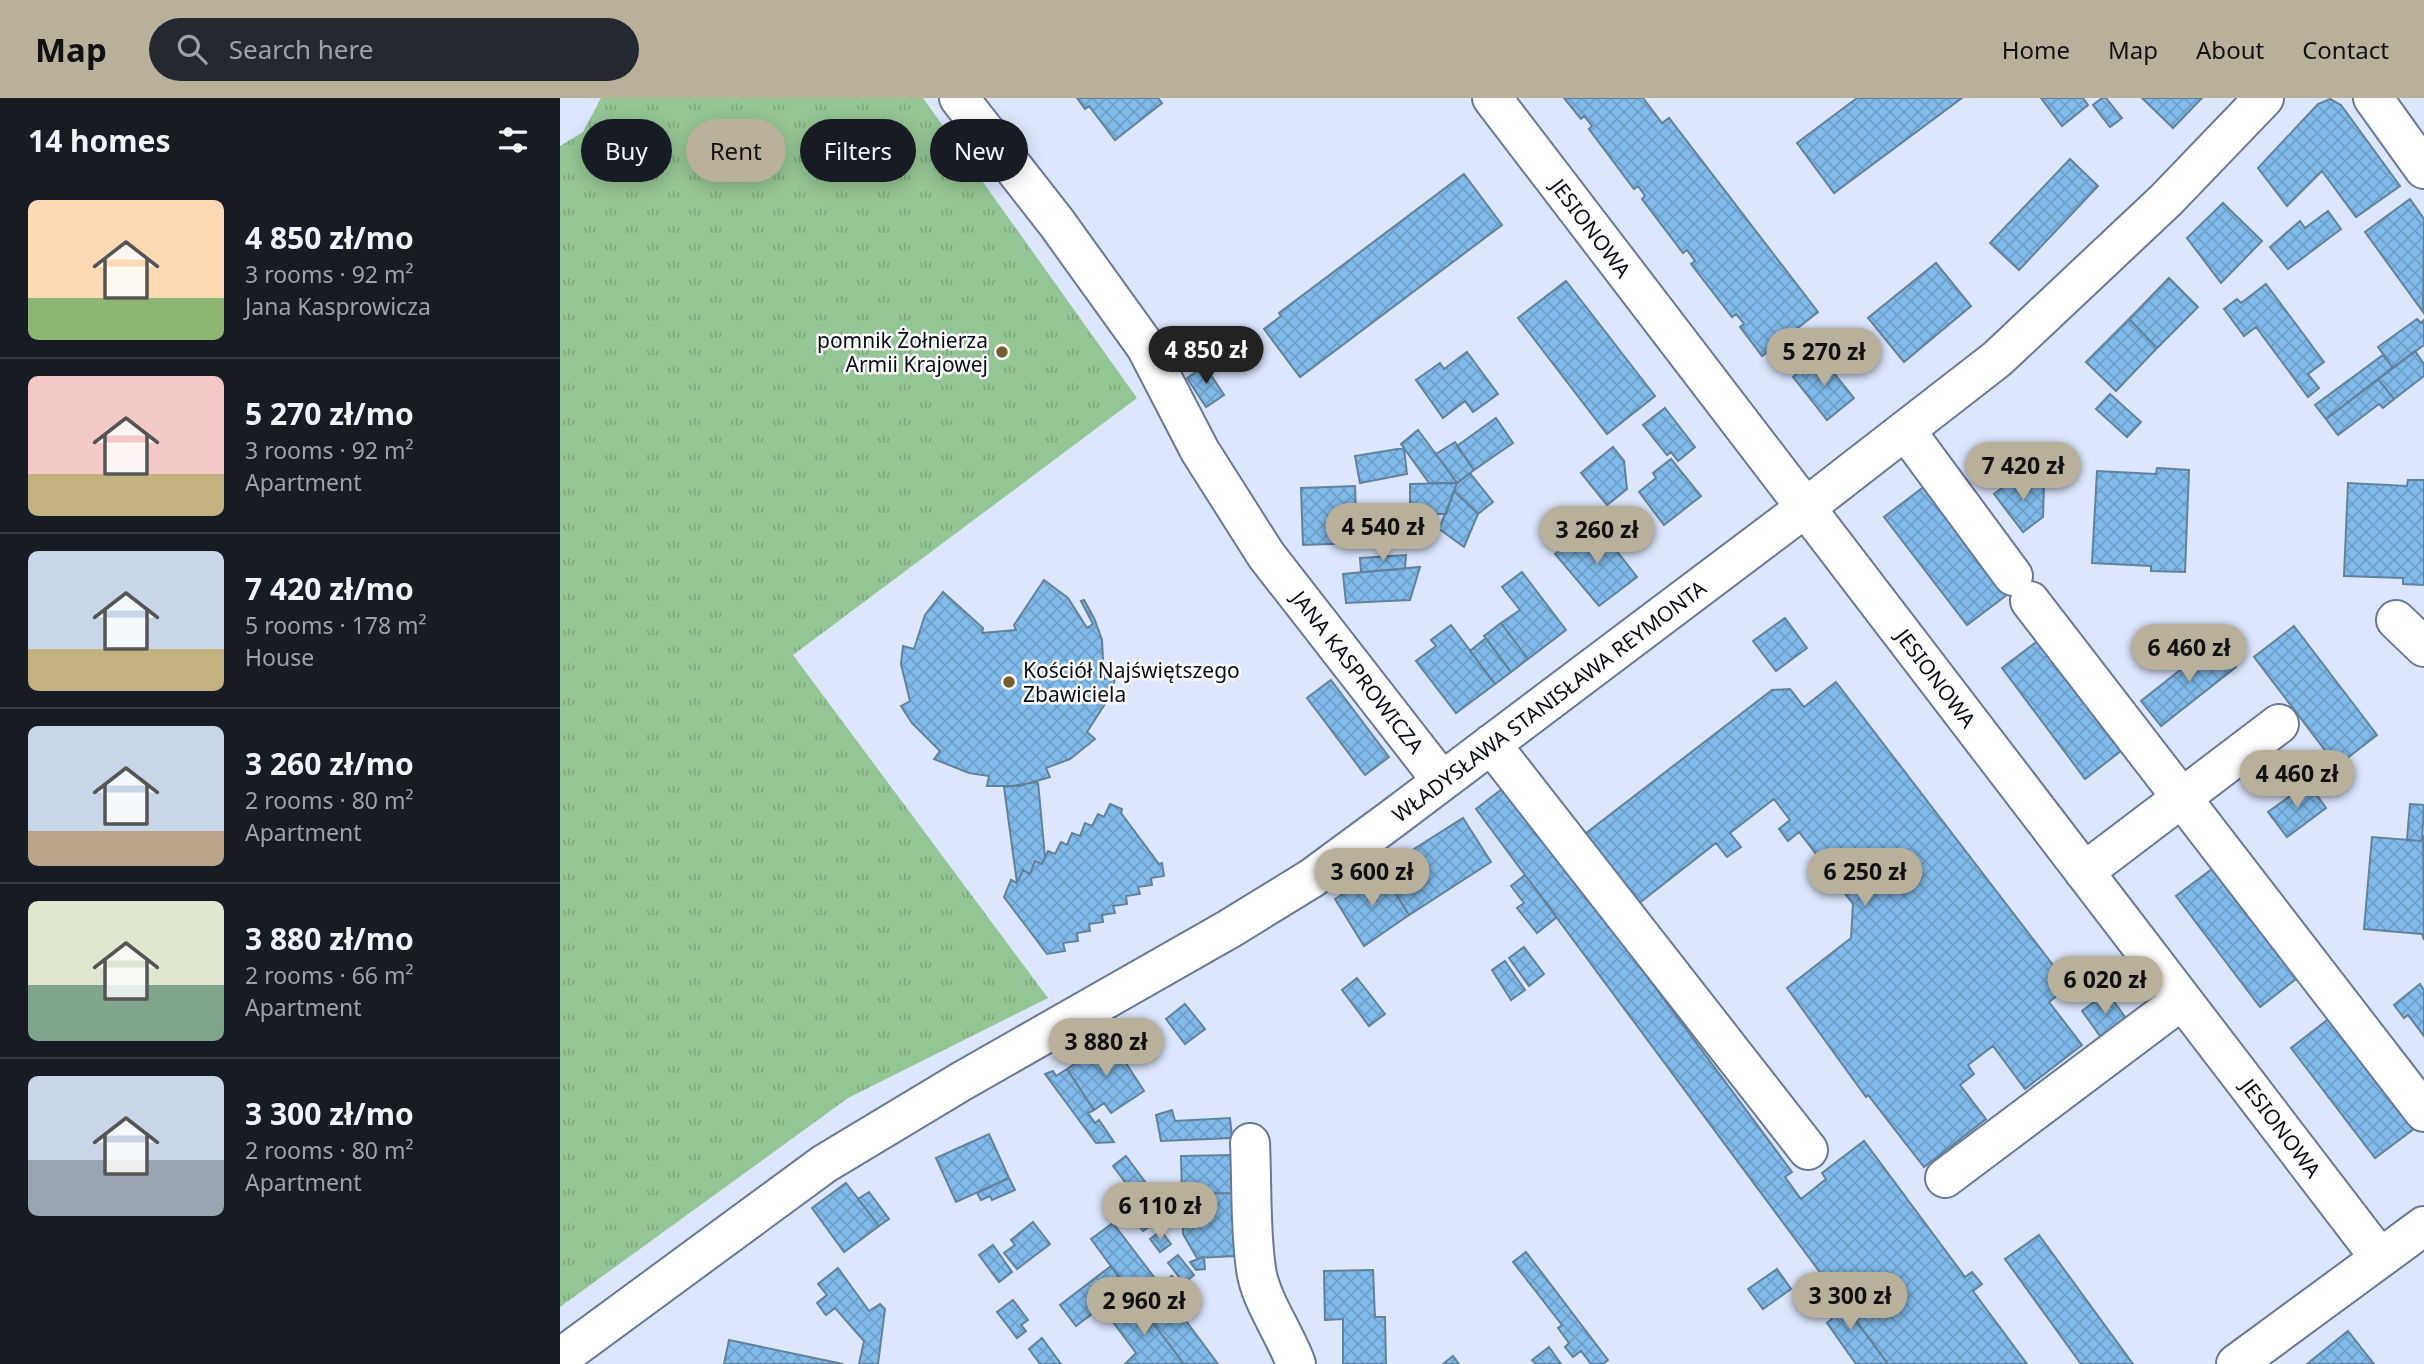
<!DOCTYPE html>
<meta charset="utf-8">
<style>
body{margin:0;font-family:"Noto Sans",sans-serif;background:#242831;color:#f1f3f6;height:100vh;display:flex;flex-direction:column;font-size:26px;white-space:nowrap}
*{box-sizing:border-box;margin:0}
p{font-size:23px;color:#9ea1a6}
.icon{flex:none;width:38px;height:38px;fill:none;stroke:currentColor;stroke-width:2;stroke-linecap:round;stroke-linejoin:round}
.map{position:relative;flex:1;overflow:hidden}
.sheet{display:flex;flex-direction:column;background:#171b24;width:560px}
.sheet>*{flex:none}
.banner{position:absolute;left:21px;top:21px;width:665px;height:63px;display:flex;gap:14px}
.price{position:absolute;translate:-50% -60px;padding:0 16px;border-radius:24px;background:#b9b09c;color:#111;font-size:23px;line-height:46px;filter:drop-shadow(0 2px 4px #0008)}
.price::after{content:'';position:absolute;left:50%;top:42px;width:21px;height:16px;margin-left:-10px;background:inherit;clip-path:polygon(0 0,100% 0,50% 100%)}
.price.on{background:#222;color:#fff}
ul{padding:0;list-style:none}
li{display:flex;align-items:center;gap:21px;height:175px;padding:0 28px}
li+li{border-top:2px solid #363941}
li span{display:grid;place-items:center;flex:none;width:196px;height:140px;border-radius:10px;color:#555}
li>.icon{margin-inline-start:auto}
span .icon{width:84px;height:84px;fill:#fffc;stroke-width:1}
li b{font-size:30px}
h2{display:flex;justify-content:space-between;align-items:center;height:84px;padding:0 28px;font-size:30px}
.chip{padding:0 24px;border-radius:32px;background:#171b24;box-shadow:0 4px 18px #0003;font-size:24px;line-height:63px}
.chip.on{background:#b9b09c;color:#111}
header{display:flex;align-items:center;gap:42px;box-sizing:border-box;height:98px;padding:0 35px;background:#b9b09c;color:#111}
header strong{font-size:33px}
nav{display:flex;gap:38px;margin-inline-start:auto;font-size:24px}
.search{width:490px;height:63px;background:#242831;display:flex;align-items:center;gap:18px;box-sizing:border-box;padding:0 24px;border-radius:38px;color:#9ea1a6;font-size:26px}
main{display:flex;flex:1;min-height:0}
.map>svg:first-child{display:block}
.park{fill:url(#park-tufts)}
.building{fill:url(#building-cross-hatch);stroke:#62819b;stroke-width:2}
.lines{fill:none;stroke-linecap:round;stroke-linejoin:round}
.minor-casing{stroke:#687897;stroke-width:42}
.minor{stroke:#fff;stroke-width:38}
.poi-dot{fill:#755f2f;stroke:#fff;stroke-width:2.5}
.labels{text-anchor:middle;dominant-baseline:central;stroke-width:5;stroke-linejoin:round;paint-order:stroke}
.street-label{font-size:21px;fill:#070c17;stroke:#fff}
.poi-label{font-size:21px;fill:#070c17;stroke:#fff;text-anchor:end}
</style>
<header>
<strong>Map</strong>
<div class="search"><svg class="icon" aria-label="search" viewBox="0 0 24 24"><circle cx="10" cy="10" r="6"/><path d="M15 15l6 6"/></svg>Search here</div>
<nav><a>Home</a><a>Map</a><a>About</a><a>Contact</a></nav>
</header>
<main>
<section class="sheet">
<h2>14 homes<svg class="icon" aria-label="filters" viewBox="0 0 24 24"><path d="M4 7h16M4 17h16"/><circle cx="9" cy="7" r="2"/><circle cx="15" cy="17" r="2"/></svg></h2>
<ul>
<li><span style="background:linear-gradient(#ffd9b3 70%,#8fb573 0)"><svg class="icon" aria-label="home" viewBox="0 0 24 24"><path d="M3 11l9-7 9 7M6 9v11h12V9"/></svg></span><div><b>4 850 zł/mo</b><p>3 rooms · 92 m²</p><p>Jana Kasprowicza</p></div></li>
<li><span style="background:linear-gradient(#f6c9c9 70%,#c2b280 0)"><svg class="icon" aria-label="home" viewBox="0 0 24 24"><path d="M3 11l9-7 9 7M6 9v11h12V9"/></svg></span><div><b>5 270 zł/mo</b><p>3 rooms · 92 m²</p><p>Apartment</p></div></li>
<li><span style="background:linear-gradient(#c9d6e8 70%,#c2b280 0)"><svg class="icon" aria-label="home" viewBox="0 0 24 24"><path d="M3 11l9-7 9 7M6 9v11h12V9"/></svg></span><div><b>7 420 zł/mo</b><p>5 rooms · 178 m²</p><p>House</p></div></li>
<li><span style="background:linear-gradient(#c9d6e8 75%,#b9a48a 0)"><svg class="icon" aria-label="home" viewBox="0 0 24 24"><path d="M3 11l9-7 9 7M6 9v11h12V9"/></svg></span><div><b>3 260 zł/mo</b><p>2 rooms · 80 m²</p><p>Apartment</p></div></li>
<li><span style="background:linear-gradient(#dfe7d0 60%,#7fa58c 0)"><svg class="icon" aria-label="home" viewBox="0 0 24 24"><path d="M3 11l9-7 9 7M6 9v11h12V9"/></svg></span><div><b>3 880 zł/mo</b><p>2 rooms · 66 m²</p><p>Apartment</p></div></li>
<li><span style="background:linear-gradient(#c9d6e8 60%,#9aa5b1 0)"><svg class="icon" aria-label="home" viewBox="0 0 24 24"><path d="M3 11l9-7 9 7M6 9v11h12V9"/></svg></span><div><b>3 300 zł/mo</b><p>2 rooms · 80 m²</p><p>Apartment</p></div></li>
</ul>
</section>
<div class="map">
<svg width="1864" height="1266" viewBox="0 0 1864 1266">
<defs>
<pattern id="park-tufts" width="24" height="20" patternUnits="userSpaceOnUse" patternTransform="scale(1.75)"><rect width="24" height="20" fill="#94c594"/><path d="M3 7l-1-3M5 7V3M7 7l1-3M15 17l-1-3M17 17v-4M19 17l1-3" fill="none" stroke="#7ea87f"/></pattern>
<pattern id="building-cross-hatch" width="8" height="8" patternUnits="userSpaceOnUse" patternTransform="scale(1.75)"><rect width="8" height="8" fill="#81bbeb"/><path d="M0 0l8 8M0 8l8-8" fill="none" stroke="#6ea0c9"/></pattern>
</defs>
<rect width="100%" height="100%" fill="#dce6fc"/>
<path class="park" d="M41,0H363L577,300L233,557L488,900L288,1000L0,1209V48L23,34Z"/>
<path class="building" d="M517,0H598L602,5L555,42L529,8L525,11Z
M1004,0H1083L1102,25L1109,20L1258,214L1202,258L1180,229L1184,226L1176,216L1172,219L1131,166L1135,163L1127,152L1123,155L1082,101L1085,98L1078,88L1074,91L1029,31L1032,28L1024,18L1021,21Z
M1297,0H1402L1274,95L1237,45Z
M1481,0H1523L1528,7L1502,28Z
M1542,0H1546L1562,20L1550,29L1533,7Z
M1582,0H1642L1613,30Z
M1770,1L1781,7L1840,88L1796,119L1762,73L1727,108L1698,70L1758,6Z
M1510,61L1538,88L1459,172L1430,145Z
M904,76L942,127L740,279L704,231L721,218L719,215Z
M1850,101L1864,121L1863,214L1805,134Z
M1663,105L1702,143L1661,185L1627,140Z
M1768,113L1781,131L1728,171L1710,149L1740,123L1745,130Z
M1376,165L1411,208L1344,264L1308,220Z
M1609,180L1638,209L1597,250L1569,221Z
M1006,183L1095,298L1047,336L958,220Z
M1706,186L1764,264L1748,276L1759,290L1748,299L1696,229L1684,238L1664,211L1677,201L1681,205Z
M1569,221L1597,250L1556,293L1526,264Z
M1857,221L1861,225L1864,222V247L1833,270L1818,249Z
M1855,253L1864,266V278L1834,301L1818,281Z
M907,254L938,296L913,314L905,303L883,320L856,282L880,265L884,271Z
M1823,257L1833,270L1766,321L1755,307Z
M1260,258L1294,300L1267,322L1233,279Z
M645,268L664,297L646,309L627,280Z
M1818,281L1834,301L1823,310L1819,306L1778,337L1766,321Z
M1550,296L1581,324L1567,339L1536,311Z
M1105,310L1135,349L1118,363L1111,354L1107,357L1083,327Z
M936,320L953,345L914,372L897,348Z
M858,332L876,356L897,385H869L841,346Z
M895,344L914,372L897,385L876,356Z
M1420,347L1485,350L1484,382L1419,379Z
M1053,349L1064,363L1067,391L1047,407L1021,375Z
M844,350L847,376L800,385L795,358Z
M1111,361L1141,398L1104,427L1079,394L1096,380L1093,375Z
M1597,370L1629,372L1625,474L1591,473V468L1532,465L1537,373L1596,376Z
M910,375L933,404L918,416L894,393L897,385Z
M1848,382H1864V487L1843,486V480L1784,478L1788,385L1847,388Z
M1451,383L1484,384L1483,419L1463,434L1434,396Z
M897,385L886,416H850V386Z
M795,388L797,445L743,447L741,390Z
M1365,388L1448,496L1407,527L1324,419Z
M894,393L918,416L904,449L879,431Z
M1039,430L1077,479L1039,508L995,456L1018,438L1022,443Z
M846,457L845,471L801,474L800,460Z
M860,469L850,502L786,505L783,476Z
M962,474L1006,532L968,561L941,525L960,512L942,489Z
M484,482L508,500L527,530L533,526L521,503L524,502L534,520L542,542L544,581H555L550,598L527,634L535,641L510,661L486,670L490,679L459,688H427L429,678L409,675L374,661L380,653L352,625L341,608L350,603L341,566L343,548L354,551L365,517L383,494L423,530L422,535L456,532L454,527Z
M1225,520L1247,550L1216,573L1193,543Z
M941,525L968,561L951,574L924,538Z
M891,527L935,586L896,615L856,563L876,548L871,542Z
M1734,528L1817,637L1777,668L1694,559Z
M1483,539L1566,649L1525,681L1442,570Z
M926,540L951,574L935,586L910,553Z
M1657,543L1676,569L1601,628L1581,603Z
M771,582L829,659L805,677L747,600Z
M1276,584L1509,888L1489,904L1522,947L1465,991L1433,948L1408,967L1414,976L1400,987L1426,1021L1364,1069L1308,997L1306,999L1227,890L1291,840L1293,806L1273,780L1261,789L1250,775L1263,765L1239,734L1228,743L1219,731L1230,722L1214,701L1170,735L1181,749L1167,759L1156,745L1078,806L1025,736L1212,592L1230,591L1244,609Z
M478,684L485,759L482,766L475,763L470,776L463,772L457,785L444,689Z
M1748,685L1766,710L1727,739L1708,714Z
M946,688L1232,1074L1225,1079L1241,1101L1266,1081L1262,1075L1304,1043L1405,1179L1412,1174L1422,1186L1413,1193L1467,1266H1328L916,711Z
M550,706L562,711L561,715L599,766L602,765L604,778L591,780L592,787L578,789L580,796L566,798L567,806L553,808L555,815L542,817L543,824L529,826L530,833L517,835L518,843L503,845L505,853L487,856L444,799L451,782L457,785L463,772L470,776L475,763L482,766L488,753L495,756L501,744L507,747L512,735L520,738L525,725L532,728L538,716L544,719Z
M1850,706L1864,707L1862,743L1847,742Z
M903,720L931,764L849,817L821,772Z
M1863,737L1864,842L1862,836L1804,831L1812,739L1862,743Z
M1656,768L1740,878L1700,909L1616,798Z
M821,772L849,817L804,848L775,801Z
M965,777L997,819L977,835L957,810L964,805L951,788Z
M964,849L984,876L969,888L949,860Z
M945,863L965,892L951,902L932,872Z
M797,880L825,916L809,928L782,892Z
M1860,886L1864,892V938L1848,917L1844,920L1834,907Z
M1547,894L1568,923L1543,942L1522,913Z
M625,906L645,931L625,946L606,921Z
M1771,919L1855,1030L1815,1060L1731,950Z
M551,942L584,993L551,1015L544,1005L534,1012L507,971Z
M507,971L534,1012L528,1015L535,1025L539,1022L554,1044L536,1045L485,976L493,973L496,978Z
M612,1012L615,1023L670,1020L672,1040L601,1043L596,1017Z
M429,1036L449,1080L396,1104L376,1060Z
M672,1057L673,1095L622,1096L621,1058Z
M566,1058L603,1108L591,1117L596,1124L583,1133L557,1097L568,1088L553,1068Z
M449,1080L455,1092L432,1102L430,1098L421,1102L417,1095Z
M286,1085L319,1128L284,1154L252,1110Z
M309,1094L329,1121L319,1128L298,1101Z
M673,1095L675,1158L637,1160L623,1136L622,1096Z
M473,1124L490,1146L457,1171L444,1155L455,1147L451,1142Z
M553,1125L600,1187L612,1178L619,1187L584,1213L531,1141Z
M601,1133L611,1146L600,1154L590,1141Z
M1479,1137L1573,1266H1521L1445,1161Z
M433,1147L452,1174L439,1184L419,1157Z
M966,1154L1048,1262L1043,1266H1031L1021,1253L1013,1259L1005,1249L1009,1245L998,1230L1002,1227L953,1164Z
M618,1157L634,1177L624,1185L608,1165Z
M644,1159L645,1171L636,1172L630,1164Z
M551,1168L567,1189L516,1228L500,1207Z
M278,1170L309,1213L320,1206L325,1211L318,1266H299L304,1243L275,1210L266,1217L257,1205L267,1197L258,1186Z
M1217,1171L1231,1191L1203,1211L1188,1191Z
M813,1172L815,1219H825L826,1266H783V1221L765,1222L764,1173Z
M1273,1191L1328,1266H1296L1267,1225L1272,1221L1258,1201Z
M606,1196L658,1266H624L584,1213Z
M575,1201L584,1213L624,1266H565L576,1255L550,1220Z
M453,1202L468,1222L461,1227L466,1233L457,1240L437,1214Z
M1788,1233L1814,1266H1747Z
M482,1240L501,1266H480L469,1251Z
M169,1242L283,1266H164Z
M989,1249L1001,1266H976L972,1262Z
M893,1258L899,1266H883Z"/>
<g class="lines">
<g class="minor-casing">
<path id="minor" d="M399,0L496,124L586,249L640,353L706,457L882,683
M932,0L1820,1160
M1813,0L1864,71
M1346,333L1453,478
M1470,503L1864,1014
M1836,522L1864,549
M931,646L1248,1052
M1524,774L1719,626
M690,1045C692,1086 690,1130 696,1171C700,1202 725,1235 736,1266
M1385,1080L1622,902
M0,1260L264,1066L402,983L669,831L752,780L832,721L1245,410L1437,261L1606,102L1704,0
M1676,1266L1864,1128"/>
</g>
<use href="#minor" class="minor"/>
</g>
<g class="poi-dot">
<circle cx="442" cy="254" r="7"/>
<circle cx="449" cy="584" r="7"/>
</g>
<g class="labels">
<g class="street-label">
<text transform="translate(1031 130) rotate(53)">JESIONOWA</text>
<text transform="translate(798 574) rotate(52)">JANA KASPROWICZA</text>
<text transform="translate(1376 580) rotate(53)">JESIONOWA</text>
<text transform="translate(989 603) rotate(-37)">WŁADYSŁAWA STANISŁAWA REYMONTA</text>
<text transform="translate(1721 1030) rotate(53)">JESIONOWA</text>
</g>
<g class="poi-label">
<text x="428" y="242">pomnik Żołnierza<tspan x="428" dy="24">Armii Krajowej</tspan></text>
<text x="463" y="572" text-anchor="start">Kościół Najświętszego<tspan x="463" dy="24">Zbawiciela</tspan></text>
</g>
</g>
</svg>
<b class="price on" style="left:646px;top:288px">4 850 zł</b>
<b class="price" style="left:1264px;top:290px">5 270 zł</b>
<b class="price" style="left:1463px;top:404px">7 420 zł</b>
<b class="price" style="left:823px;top:465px">4 540 zł</b>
<b class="price" style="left:1037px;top:468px">3 260 zł</b>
<b class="price" style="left:1629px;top:586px">6 460 zł</b>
<b class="price" style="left:1737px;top:712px">4 460 zł</b>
<b class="price" style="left:812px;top:810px">3 600 zł</b>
<b class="price" style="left:1305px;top:810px">6 250 zł</b>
<b class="price" style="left:1545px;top:918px">6 020 zł</b>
<b class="price" style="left:546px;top:980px">3 880 zł</b>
<b class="price" style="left:600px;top:1144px">6 110 zł</b>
<b class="price" style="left:1290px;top:1234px">3 300 zł</b>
<b class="price" style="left:584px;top:1239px">2 960 zł</b>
<div class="banner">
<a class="chip">Buy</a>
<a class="chip on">Rent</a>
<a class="chip">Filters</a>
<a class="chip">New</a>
</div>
</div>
</main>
